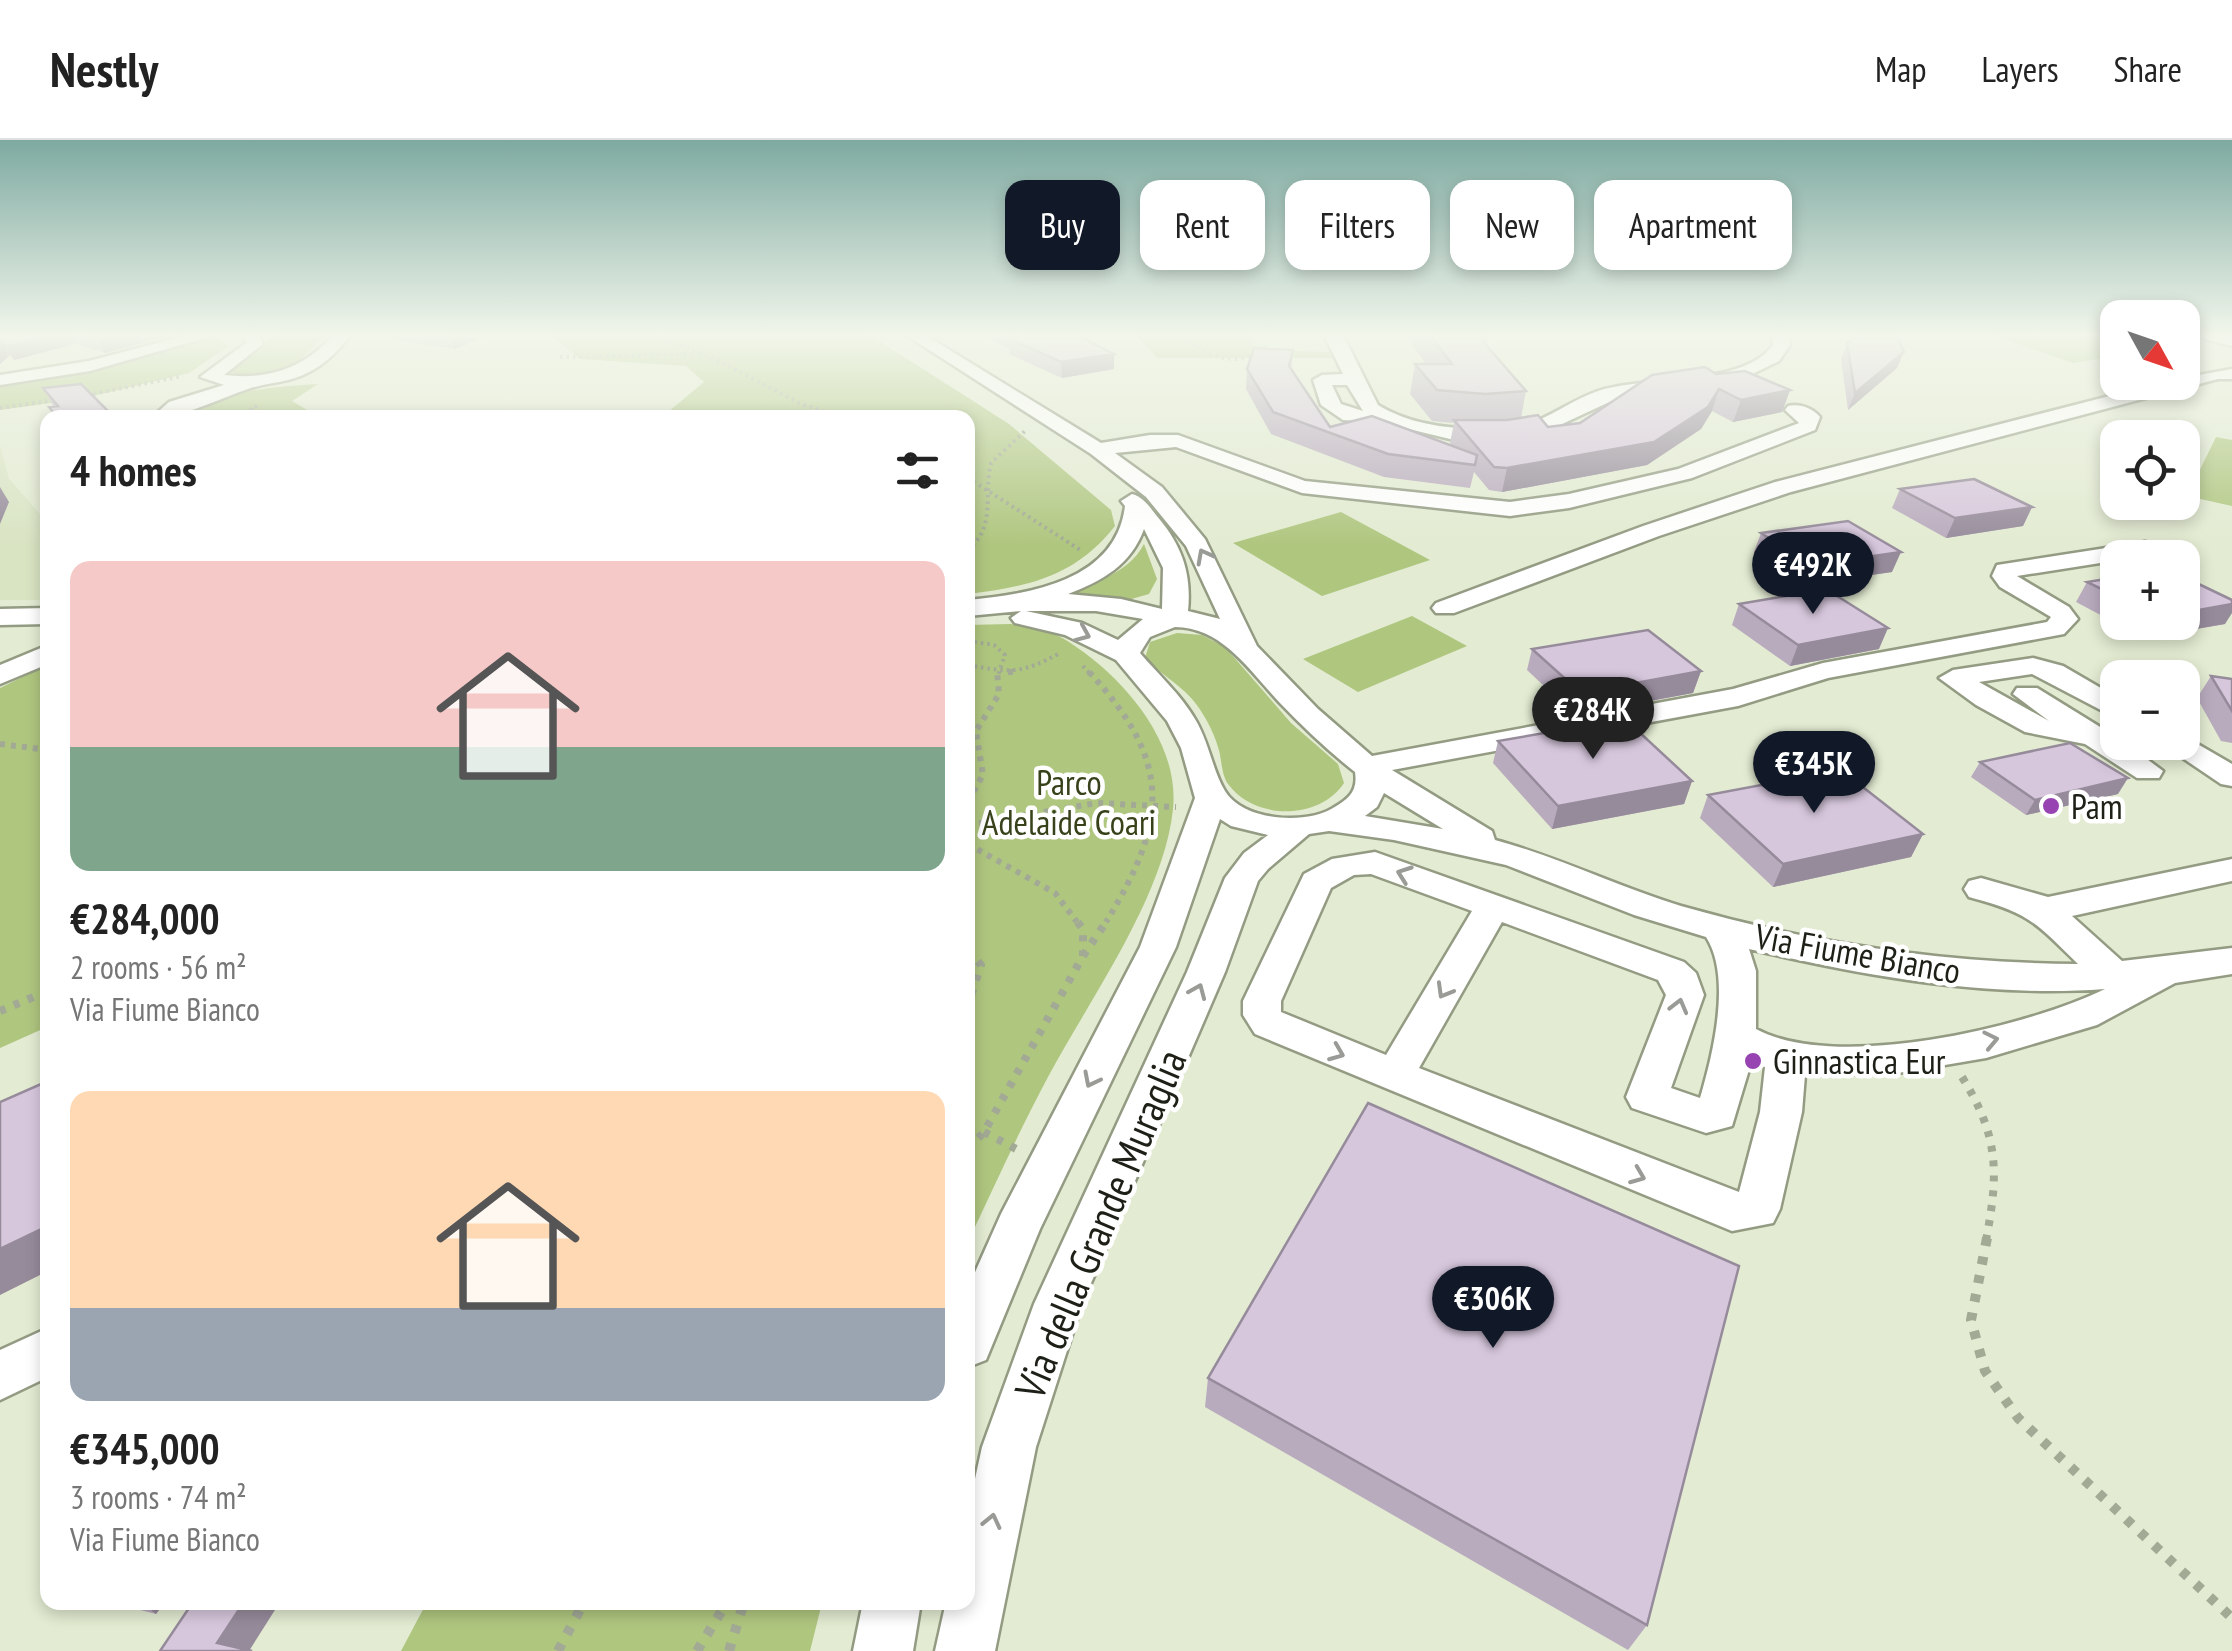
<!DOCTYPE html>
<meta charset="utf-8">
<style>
body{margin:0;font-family:"PT Sans Narrow",sans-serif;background:#f6f6f6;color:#222;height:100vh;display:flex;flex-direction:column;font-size:38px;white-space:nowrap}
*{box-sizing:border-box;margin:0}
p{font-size:32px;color:#767676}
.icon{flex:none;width:55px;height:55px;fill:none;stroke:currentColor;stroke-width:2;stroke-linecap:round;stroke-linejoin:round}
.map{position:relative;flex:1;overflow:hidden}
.panel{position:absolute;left:40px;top:270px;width:935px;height:1200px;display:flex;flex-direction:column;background:#fff;border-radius:20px;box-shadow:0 5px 15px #0003}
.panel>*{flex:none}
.guide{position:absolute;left:1005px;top:40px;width:950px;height:90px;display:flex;gap:20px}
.needle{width:65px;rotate:130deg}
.fabs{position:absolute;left:2100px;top:160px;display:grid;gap:20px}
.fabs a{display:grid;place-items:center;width:100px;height:100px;border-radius:20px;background:#fff;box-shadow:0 5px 15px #0003;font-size:50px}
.price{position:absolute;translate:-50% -85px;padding:0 22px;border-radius:35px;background:#111827;color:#fff;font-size:32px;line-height:65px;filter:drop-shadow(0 2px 5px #0008)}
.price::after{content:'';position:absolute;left:50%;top:60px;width:30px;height:22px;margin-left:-15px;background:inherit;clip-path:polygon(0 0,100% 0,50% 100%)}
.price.on{background:#222;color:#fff}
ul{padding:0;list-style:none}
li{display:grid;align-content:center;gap:20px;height:530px;padding:0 30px}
li span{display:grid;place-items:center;height:310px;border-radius:20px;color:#555}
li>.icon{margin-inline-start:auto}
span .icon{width:180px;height:180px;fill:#fffc;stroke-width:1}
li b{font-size:42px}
h2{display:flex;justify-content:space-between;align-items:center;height:120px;padding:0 30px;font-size:42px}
.chip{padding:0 35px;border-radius:20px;background:#fff;box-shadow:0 5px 15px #0003;font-size:35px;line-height:90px}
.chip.on{background:#111827;color:#fff}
header{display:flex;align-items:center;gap:60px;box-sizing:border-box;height:140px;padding:0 50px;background:#fff;border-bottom:2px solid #e0e0e0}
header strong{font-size:48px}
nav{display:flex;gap:55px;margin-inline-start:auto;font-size:35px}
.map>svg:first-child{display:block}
.built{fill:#d9e4c3}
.green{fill:#afc67f}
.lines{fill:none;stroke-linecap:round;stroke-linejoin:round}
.minor-casing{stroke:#939b83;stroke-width:5}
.path-far3{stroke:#a2a995;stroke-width:4;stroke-dasharray:2.5 4;stroke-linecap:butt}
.path-far2{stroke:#a2a995;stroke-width:6;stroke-dasharray:5 6;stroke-linecap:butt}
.path-far1{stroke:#a2a995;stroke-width:8;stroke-dasharray:6 9;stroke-linecap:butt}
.path{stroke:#a2a995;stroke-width:10;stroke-dasharray:8 11;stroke-linecap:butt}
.minor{fill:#fff;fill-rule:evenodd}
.wall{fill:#b9abbe}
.shaded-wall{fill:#968b9b}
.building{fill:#d7c7dd;stroke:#968b9b;stroke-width:2.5}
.oneway{stroke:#999b96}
.poi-dot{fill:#9743b1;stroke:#fff;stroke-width:4}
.labels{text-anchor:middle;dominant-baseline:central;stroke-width:9;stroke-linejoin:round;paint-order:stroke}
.park-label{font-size:35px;fill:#37421a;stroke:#fff}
.poi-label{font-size:35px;fill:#1c2016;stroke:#fff;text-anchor:start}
.street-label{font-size:35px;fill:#1c2016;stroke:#fff}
.near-street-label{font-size:42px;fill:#1c2016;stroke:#fff}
</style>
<header>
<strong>Nestly</strong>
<nav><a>Map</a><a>Layers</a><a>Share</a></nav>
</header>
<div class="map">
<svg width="2232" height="1511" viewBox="0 0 2232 1511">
<rect width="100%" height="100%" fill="#e3ebd2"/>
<path class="built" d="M0,306L9,339L47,382V460H0Z"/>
<path class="green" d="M282,195H324C301,222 270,250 231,232L269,198Z
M551,195H870L1009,284L1111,370L1115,386C1076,436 1028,447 968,454V278L647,277L668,272L704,242L686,226L580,219Z
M1136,195H1248L1259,210L1337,212L1338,218H1157Z
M1992,195H2110L2117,197V216L2073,223Z
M219,199L229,206L189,233L80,259L0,270V242L196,200Z
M318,244L292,261L314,274L345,277L185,278C224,249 271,247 318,244Z
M2216,297L2232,300V366L2187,356Z
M1341,372L1430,420L1322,456L1233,403Z
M1144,404L1157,439L1149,454L1128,460L1059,454C1090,444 1128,435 1144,404Z
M1412,476L1467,506L1358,552L1303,519Z
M1011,484C1030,488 1053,491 1069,502C1122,536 1180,601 1173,669C1164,757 1089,860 1048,937C1019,991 994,1047 968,1102V485Z
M1177,493L1202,495L1225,507L1291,583L1338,624L1344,643C1320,680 1255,681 1228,644C1221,634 1222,619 1218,607C1213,590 1203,572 1192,559C1178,543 1159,533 1145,518L1150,502Z
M47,525V887L0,908V548Z
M427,1462H822V1463L810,1511H401Z"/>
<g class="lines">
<g class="minor-casing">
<path id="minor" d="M188,195H215L90,231L0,245V235L89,221Z
M243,195H259L263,204L224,235C267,240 304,229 333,195H350C339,210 327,223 309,232C290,243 268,242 248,249C218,259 182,278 151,278L169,262L224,245L200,237L246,203Z
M906,195H925L1101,303L1150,295H1178L1305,341L1510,362L1569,354L1678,329L1799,283L1785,270L1788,266C1799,263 1813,268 1820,277L1815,290L1692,338L1569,368L1510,376L1302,353L1176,307L1115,313L1162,347L1205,399L1257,506L1318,569L1372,616L1733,549L1823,523L2047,482L2051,477L2000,447L1992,436L1997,425L2145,402L2153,404L2157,409L2153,414L2145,416L2017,436L2069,467L2078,479L2064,494L1828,538L1738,566L1392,630L1492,691L1495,700C1559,717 1618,747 1681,766C1810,803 1943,823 2078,824C2034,781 2029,773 1969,757L1964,749L1969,741L1981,738L2048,757L2232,719V741L2072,776L2122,821L2232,808V834L2175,843L2097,885L1986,918L1892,934L1805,935L1802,972L1780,1069L1773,1083L1732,1091L1255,894L1243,875V861L1304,734L1332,719L1375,712L1684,822L1696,833L1704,855L1671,948L1700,958C1713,914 1732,837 1706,797L1634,775L1506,725L1394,700L1329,691L1309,694L1268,729L1258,741L1225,832L1082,1164L1036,1307L995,1511H935L946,1462H968V1371L982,1307L1034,1164L1187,832L1225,738L1244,713L1268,695L1231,686L1220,679L1176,807L1040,1089L986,1220L968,1227V1148L1001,1074L1140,807L1195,658L1181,608L1167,581L1116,520L1065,495L1015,483L1011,478L1021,471L968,476V460C1028,454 1116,442 1125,366L1121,361L1132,354C1143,357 1149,366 1156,375C1181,404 1192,432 1188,471L1220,479L1186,406L1146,357L1091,314ZM1144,389L1163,428L1162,469L1121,459L1068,454C1102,441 1131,425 1144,389ZM1026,471H1096L1143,479L1118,500L1082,483ZM1175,487C1222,487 1250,531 1279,562C1303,587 1328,611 1355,632C1358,651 1349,659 1333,668C1306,685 1243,681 1225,651C1213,632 1209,602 1195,579C1181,555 1158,534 1140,513L1150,497ZM1384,653L1443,689L1365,676L1377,667ZM1371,734L1472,771L1386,915L1281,872V861L1331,748L1354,735ZM1502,782L1658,840L1666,855L1626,957L1632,968L1706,993L1732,986L1751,923L1765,927L1760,972L1739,1052L1419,928ZM1749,809C1865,836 1986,858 2105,849C2025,888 1836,932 1756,889V831Z
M1324,195H1341L1346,201L1378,265C1417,289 1469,291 1513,287C1545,283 1568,261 1598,251C1646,235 1743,247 1773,205L1772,195H1788L1790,205L1779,221L1746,237L1620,257L1545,292L1502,299H1450L1380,282L1343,280L1321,265L1313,240L1322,235L1343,234ZM1332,245H1347L1363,271L1341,264Z
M2203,195L2232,196V206L2205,199Z
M2232,229V239H2218L1791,352L1659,396L1454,473H1436L1432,468L1436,463L1643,386L1775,342L2164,242H2182V238Z
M48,468V484L0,485V469Z
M48,505V524L0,544V525Z
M2033,518L2063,526L2118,558V579L2032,534L1979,542L2049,581L2013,554L2017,548H2037L2118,598V602H2124L2163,631L2159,638H2137L2085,604L2025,592L1976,565L1939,538L1953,530Z
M2182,595L2232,624V646L2221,644L2159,602H2182Z
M48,1188V1237L0,1260V1210Z
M863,1462H921L913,1511H853Z"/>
</g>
<path class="path-far3" d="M650,195L709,216L801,264L846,278
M1175,195C1205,212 1235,233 1265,206
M560,217L694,214
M87,255L183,236
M257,266L251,269L268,278
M0,268L55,260
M968,338L1082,411
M968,410C997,385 983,356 991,323L1026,290
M968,501L994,505L1005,515L998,535
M968,525C1011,533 1021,534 1060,513
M1083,526L1091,535"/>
<path class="path-far2" d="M1008,532H1014
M1089,532C1172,621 1169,680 1106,782
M0,604L48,610
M968,661L983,635L976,591L999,554L997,532
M968,685L1097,663L1176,667
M968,704L1055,753L1077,782"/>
<path class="path-far1" d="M968,810L981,825L968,865
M1083,816L1108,779
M0,871L48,851
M1962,937C1999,996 1999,1033 1986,1100
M984,992L1018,1010
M968,1009L984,992L1083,816V789L1075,779"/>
<path class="path" d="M1987,1098L1971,1180L1985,1231L2018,1278L2232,1478
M558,1511L584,1462
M697,1511L727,1462
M729,1511L744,1462"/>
<use href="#minor" class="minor"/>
</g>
<path class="wall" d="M0,195H173L105,213L75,204L14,220L10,215L0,224Z
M394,195H489L455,209L396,200Z
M983,195H1076L1114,229L1062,238L1009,214V209Z
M1405,195H1486L1489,198L1487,207L1526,251L1521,278L1548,287L1580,283L1716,234L1790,250L1782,272L1733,282L1712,271L1701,289L1647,325L1502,352L1489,350L1474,332L1470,348L1384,337L1271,294L1246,249L1247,229L1293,210L1291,230L1330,287L1452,306L1450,303L1454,283L1432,281L1410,254L1415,224H1426Z
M1847,203L1897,228L1848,270L1841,219Z
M43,248L115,278H55L49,267L53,266Z
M1900,349L2032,367L2023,386L1946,398L1892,368Z
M1761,393L1892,432L1803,445L1754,412Z
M2118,437V482L2225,484L2144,498L2076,462L2087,442Z
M1739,464L1879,509L1790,526L1732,485Z
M1532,509L1701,531L1693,553L1575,575L1527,530Z
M2211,536L2232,539V603L2221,601L2197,558Z
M1498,601L1692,641L1684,664L1552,689L1493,623Z
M1980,622L2118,654L2026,675L1971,637Z
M1708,655L1923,694L1911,717L1773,747L1700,678Z
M1208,1238L1647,1485L1628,1510L1205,1267Z
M109,1462H165L156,1474Z"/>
<path class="shaded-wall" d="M52,195H70L75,204L14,220L6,207Z
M115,195H173L105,213L98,199Z
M450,195H489L455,209Z
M2,201L10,215L0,224V203Z
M1904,212L1897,228L1848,270L1855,253Z
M1114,214V229L1062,238L1061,222Z
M1719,249L1712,271L1701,289L1647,325L1502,352L1507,328Z
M1790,250L1782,272L1733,282L1741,260Z
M0,347L9,362L0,384Z
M2032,367L2023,386L1946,398L1955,378Z
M1901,412L1892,432L1803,445L1811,425Z
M2232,464V473L2225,484L2144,498L2154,482H2182V473Z
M1888,488L1879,509L1790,526L1798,505Z
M1701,531L1693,553L1575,575L1581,553Z
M2128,638L2118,654L2026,675L2035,660Z
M1692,641L1684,664L1552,689L1558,666Z
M1923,694L1911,717L1773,747L1783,724Z
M48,1086V1131L0,1155V1109Z
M141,1462H165L156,1474Z
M244,1462H280L249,1511L217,1503Z"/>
<path class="building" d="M0,195H52L6,207L2,201L0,203Z
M83,195H115L98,199Z
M1011,195H1076L1114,214L1061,222L1008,198L1015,197Z
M1430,195H1486L1489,198H1480L1526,251L1485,254L1437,250L1415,224H1452Z
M1857,195H1897L1904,212L1855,253L1847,203Z
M1254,208L1293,210L1289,226L1330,287L1372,276L1477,315L1475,325L1388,314L1273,272L1247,229Z
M1705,227L1716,234L1745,231L1790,250L1741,260L1719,249L1708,267L1654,302L1507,328L1494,327L1454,280H1507L1538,275L1548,287L1580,283L1652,235Z
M81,244L115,278H58L49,267L58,266L43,248Z
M1974,339L2032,367L1955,378L1900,349Z
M1848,381L1901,412L1811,425L1761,393Z
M2182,436L2232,460V464L2182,473Z
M2118,437V457L2087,442Z
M1826,449L1888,488L1798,505L1739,464Z
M1648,490L1701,531L1581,553L1532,509Z
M2211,536L2232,539V571Z
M1625,579L1692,641L1558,666L1498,601Z
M2070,603L2128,638L2035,660L1980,622Z
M1841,630L1923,694L1783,724L1708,655Z
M48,941V1086L0,1109V962Z
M1368,963L1739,1126L1647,1485L1208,1238Z
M193,1462H244L217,1503L252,1511H160Z"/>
<defs><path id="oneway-chevron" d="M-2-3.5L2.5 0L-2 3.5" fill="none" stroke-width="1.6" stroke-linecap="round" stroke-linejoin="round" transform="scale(2.5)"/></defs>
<g class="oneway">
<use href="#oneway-chevron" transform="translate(1204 416) rotate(-118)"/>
<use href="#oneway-chevron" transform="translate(1083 494) rotate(23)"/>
<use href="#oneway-chevron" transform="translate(1404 734) rotate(-160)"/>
<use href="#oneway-chevron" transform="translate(1198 851) rotate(-67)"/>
<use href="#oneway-chevron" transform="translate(1444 851) rotate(120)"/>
<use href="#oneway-chevron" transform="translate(1679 866) rotate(-75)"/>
<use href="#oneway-chevron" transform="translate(1991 900) rotate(-12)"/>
<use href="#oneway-chevron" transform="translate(1337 913) rotate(22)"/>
<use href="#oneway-chevron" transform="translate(1091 940) rotate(117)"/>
<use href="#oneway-chevron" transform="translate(1638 1036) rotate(22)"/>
<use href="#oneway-chevron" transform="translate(992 1381) rotate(-77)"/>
</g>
<linearGradient id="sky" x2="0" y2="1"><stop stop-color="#7eaaa1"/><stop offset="0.48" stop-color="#f2f6eb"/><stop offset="1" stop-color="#f2f6eb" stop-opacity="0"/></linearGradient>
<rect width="2232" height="406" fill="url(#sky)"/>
<g class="poi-dot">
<circle cx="2051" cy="666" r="10"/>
<circle cx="1753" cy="921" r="10"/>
</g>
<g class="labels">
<g class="park-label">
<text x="1069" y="642">Parco<tspan x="1069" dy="40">Adelaide Coari</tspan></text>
</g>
<g class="poi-label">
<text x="2071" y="666">Pam</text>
<text x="1773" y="921">Ginnastica Eur</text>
</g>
<g class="street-label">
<text transform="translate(1858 813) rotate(10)">Via Fiume Bianco</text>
</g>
<g class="near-street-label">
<text transform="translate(1100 1084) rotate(-67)">Via della Grande Muraglia</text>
</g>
</g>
</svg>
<div class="fabs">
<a><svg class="needle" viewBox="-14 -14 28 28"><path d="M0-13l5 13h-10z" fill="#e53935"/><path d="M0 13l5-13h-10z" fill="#767676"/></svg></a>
<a><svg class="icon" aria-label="locate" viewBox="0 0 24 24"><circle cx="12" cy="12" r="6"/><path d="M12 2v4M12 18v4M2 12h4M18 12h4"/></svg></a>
<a>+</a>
<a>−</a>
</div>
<b class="price" style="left:1813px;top:477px">€492K</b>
<b class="price on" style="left:1593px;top:622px">€284K</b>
<b class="price" style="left:1814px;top:676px">€345K</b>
<b class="price" style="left:1493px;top:1211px">€306K</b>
<div class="guide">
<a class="chip on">Buy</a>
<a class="chip">Rent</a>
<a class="chip">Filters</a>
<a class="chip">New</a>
<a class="chip">Apartment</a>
</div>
<section class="panel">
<h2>4 homes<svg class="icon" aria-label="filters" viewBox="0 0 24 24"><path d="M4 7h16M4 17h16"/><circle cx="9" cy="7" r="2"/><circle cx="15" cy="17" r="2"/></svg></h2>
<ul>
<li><span style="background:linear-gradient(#f6c9c9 60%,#7fa58c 0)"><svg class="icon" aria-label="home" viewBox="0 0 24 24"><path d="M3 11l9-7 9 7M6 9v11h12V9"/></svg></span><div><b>€284,000</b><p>2 rooms · 56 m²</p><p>Via Fiume Bianco</p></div></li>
<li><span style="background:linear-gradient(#ffd9b3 70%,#9aa5b1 0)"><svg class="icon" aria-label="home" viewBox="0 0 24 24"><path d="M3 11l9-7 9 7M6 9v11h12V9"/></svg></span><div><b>€345,000</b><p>3 rooms · 74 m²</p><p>Via Fiume Bianco</p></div></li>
</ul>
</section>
</div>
